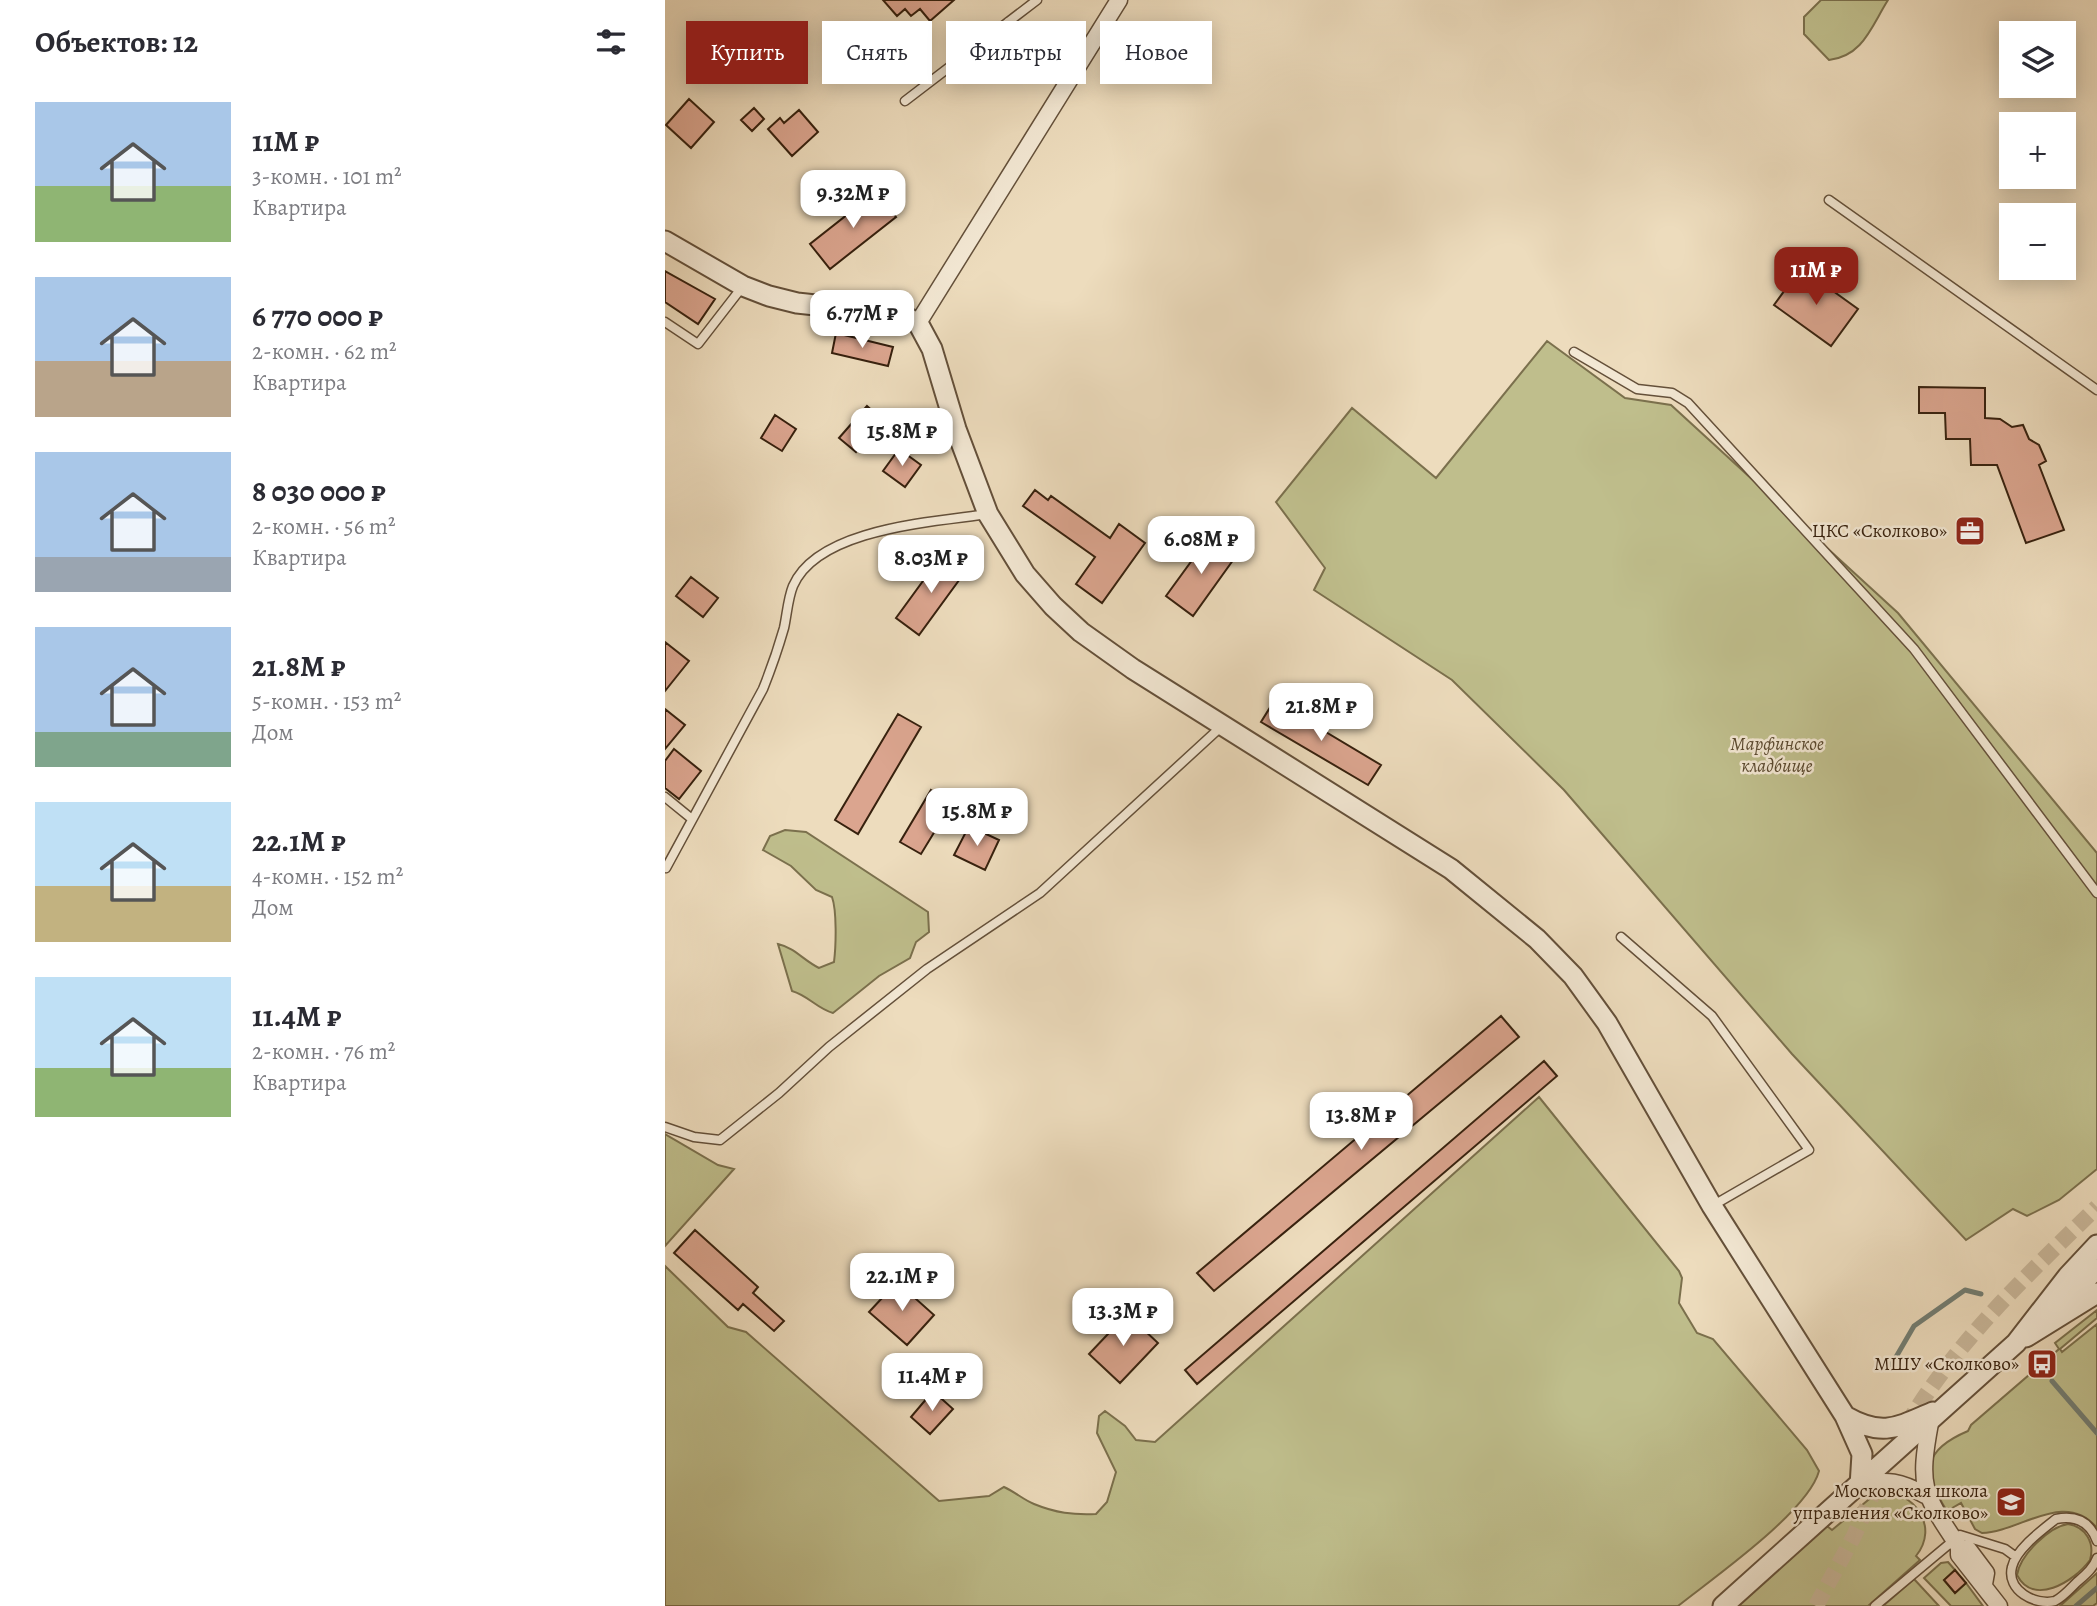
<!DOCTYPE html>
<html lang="ru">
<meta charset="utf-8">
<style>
body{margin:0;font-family:Alegreya,serif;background:#f7f7f7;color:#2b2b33;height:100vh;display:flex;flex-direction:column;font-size:26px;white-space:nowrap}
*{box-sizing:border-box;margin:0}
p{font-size:23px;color:#7c7c81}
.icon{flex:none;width:38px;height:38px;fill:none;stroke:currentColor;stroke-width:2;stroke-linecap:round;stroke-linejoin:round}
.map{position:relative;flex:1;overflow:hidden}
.side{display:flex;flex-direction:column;background:#fff;width:665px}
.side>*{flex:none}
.hud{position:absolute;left:21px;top:21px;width:665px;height:63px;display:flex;gap:14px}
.tools{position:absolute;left:1334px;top:21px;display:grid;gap:14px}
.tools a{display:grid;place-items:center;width:77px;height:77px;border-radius:0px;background:#fff;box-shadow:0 4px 18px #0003;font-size:35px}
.price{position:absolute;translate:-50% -60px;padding:0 16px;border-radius:14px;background:#fff;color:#222;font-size:23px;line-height:46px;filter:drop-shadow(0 2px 4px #0008)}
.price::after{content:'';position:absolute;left:50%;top:42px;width:21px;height:16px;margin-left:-10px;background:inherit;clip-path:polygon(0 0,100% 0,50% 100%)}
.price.selected{background:#8f2418;color:#fff}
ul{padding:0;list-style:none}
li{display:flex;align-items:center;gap:21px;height:175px;padding:0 35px}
li span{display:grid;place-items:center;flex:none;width:196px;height:140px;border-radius:0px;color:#555}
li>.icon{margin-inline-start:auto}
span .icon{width:84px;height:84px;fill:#fffc;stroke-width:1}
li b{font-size:30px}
h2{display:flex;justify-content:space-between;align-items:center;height:84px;padding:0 35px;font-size:30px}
.chip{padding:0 24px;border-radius:0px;background:#fff;box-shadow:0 4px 18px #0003;font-size:24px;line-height:63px}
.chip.selected{background:#8f2418;color:#fff}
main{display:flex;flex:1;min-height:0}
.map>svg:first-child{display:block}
.green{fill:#bfbe8c;stroke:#7b704d;stroke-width:2}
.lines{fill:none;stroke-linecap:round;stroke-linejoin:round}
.stream{stroke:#727d73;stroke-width:5}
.building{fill:#dba58f;stroke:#37210e;stroke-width:2}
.minor-tunnel{stroke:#c9b79a;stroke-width:16;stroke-dasharray:16 8;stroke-linecap:butt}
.service-casing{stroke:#64503a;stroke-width:11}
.minor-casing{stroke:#64503a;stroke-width:19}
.tertiary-casing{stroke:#64503a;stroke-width:23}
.service{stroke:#f3e8d4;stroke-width:8}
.minor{stroke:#f3e8d4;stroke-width:16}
.tertiary{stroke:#f3e8d4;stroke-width:19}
.labels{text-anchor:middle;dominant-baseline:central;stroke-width:5;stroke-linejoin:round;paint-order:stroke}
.poi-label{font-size:19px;fill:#37210e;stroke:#f3e8d4;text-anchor:end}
.park-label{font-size:19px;font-style:italic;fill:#59482e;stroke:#f3e8d4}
</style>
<main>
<section class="side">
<h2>Объектов: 12<svg class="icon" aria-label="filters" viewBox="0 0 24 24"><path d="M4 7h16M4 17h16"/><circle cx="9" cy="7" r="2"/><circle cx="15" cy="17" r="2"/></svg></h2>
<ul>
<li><span style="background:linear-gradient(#a9c7e8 60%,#8fb573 0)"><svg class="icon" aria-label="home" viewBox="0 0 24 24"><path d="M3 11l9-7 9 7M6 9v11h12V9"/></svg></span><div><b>11M ₽</b><p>3-комн. · 101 m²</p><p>Квартира</p></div></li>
<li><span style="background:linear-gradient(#a9c7e8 60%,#b9a48a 0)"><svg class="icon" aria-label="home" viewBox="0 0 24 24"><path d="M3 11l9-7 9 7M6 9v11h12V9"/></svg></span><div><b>6 770 000 ₽</b><p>2-комн. · 62 m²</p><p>Квартира</p></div></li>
<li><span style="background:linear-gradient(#a9c7e8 75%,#9aa5b1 0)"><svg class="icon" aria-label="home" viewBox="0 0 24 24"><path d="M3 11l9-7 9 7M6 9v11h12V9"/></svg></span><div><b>8 030 000 ₽</b><p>2-комн. · 56 m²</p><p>Квартира</p></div></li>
<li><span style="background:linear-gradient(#a9c7e8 75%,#7fa58c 0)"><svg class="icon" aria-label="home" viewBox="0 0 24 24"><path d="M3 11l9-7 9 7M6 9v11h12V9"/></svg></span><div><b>21.8M ₽</b><p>5-комн. · 153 m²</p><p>Дом</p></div></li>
<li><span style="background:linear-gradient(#bfe0f5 60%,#c2b280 0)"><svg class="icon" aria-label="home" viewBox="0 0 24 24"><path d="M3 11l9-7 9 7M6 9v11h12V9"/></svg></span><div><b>22.1M ₽</b><p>4-комн. · 152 m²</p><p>Дом</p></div></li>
<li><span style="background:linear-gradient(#bfe0f5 65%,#8fb573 0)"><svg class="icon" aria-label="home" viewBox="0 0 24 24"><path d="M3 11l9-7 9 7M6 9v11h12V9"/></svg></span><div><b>11.4M ₽</b><p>2-комн. · 76 m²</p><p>Квартира</p></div></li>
</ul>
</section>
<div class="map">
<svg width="1432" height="1606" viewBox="0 0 1432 1606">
<rect width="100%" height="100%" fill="#eddcbd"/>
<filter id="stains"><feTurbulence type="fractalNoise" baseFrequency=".00286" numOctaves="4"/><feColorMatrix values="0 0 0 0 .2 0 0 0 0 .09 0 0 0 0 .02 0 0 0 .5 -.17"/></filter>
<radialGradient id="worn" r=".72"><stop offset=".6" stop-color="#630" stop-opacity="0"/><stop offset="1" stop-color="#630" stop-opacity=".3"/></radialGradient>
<path class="green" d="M1156,0H1223C1206,27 1198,56 1164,60L1139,34V17Z
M882,341L960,398L1006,405L1233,613L1432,853V1169L1394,1200L1362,1216L1348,1209L1301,1240L1127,1054L899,790L787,680L649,590L660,568L611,502L687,408L771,478Z
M120,830L141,832L263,912L264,932L251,942L245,958L214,976L168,1013C151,1008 144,996 127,991L113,944C130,948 138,960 154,968L169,962C171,946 172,911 167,897L151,890L126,866L98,850L105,836Z
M874,1097L1014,1271L1017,1278L1014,1303L1032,1333L1048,1339L1142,1450L1154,1471C1143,1512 1048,1578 1013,1606H0V1266L63,1327L81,1332L274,1501L324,1496L339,1487C350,1492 359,1500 369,1504C391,1513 408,1515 431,1514L442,1502L451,1472L432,1433L434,1416L440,1411L460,1426L471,1440L490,1442Z
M0,1134L53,1165L69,1169L0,1246Z
M1432,1310V1318L1395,1349L1397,1352L1432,1324V1528C1400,1489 1355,1532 1317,1533L1310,1529L1296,1503L1282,1511C1256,1471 1258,1450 1303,1431L1306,1425L1394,1349L1390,1343Z
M1214,1491C1249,1491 1275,1526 1251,1556L1255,1560L1203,1606H1072L1162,1526L1167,1530Z
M1403,1524C1421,1527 1430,1543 1425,1560C1408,1583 1368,1606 1352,1575C1355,1555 1384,1527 1403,1524Z
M1283,1562L1290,1570L1279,1580L1290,1593L1301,1583L1318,1606H1286L1259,1578L1276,1563Z
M1432,1573V1603L1428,1606H1395Z
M1249,1579L1274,1606H1218Z"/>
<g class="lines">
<path class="stream" d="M1224,1369L1249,1326L1300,1290L1316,1294
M1387,1381L1432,1433
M1411,1606L1432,1588"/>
</g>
<path class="building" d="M218,0H289L265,21L255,9L246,16L240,9L232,16Z
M192,43L206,59L192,71L179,55Z
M24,99L49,122L26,148L1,125Z
M89,108L99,119L87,131L76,120Z
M134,110L153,132L127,156L103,129L115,118L119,123Z
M211,192L231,217L165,269L145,244Z
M1136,268L1193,309L1166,346L1109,305Z
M0,271L50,299L33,324L0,302Z
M171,333L228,347L223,366L167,353Z
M1254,387L1320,388V418L1335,419L1347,427L1358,425L1364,439L1374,445L1381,461L1374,465L1399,530L1361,543L1332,465H1306L1305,439H1281L1280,413H1254Z
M202,406L218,420L191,452L174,438Z
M110,415L131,429L117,451L96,438Z
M234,449L256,465L240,487L218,471Z
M370,490L383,500L386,496L445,538L454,524L480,543L437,603L411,584L430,557L358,506Z
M544,537L571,556L528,616L501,596Z
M277,555L300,572L254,635L231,618Z
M26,577L53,598L38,617L11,596Z
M0,642L24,661L0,691Z
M609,701L716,765L703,785L596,722Z
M0,709L20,725L0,749Z
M233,714L256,727L193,834L170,820Z
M9,749L36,771L14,799L0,788V761Z
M266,790L287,803L256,854L235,842Z
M304,826L334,840L320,870L289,855Z
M836,1016L854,1037L549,1291L532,1273Z
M879,1061L892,1076L532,1384L520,1370Z
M30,1230L93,1287L88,1293L119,1321L109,1331L78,1304L73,1310L9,1253Z
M232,1282L269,1315L242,1345L204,1312Z
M462,1314L493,1343L455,1383L424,1354Z
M268,1391L288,1409L265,1434L246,1417Z
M1290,1570L1301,1583L1290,1593L1279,1580Z"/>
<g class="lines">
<path class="minor-tunnel" d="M1241,1426C1292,1341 1361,1276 1432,1207
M1151,1606L1189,1536L1218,1471"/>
<g class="service-casing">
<path id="service" d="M343,22L401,85
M240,101L372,0
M1164,200L1432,390
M0,322L33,344L78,286
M909,352L972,389L1007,393L1023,403L1249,649L1432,893
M0,797L27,819
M1,868L98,689C106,669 113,649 119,628C122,614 123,598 128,586C153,528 269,522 323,514
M956,937L1047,1016L1144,1150L1047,1206
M0,1127L29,1137L55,1140L114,1093L164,1047L262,969L375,893L558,725
M1432,1541C1425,1522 1411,1515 1391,1519C1377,1530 1351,1549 1347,1567C1341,1590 1370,1606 1390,1601C1398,1597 1405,1589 1411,1583C1420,1575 1428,1569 1432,1558
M1210,1606L1295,1535L1340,1549L1351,1557"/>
</g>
<g class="minor-casing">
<path id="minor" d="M253,323L454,0
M1265,1423C1253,1488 1258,1493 1294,1547V1555L1334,1606
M1195,1486C1221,1478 1237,1482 1260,1495
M1298,1548L1303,1549L1321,1573L1319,1584"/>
</g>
<g class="tertiary-casing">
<path id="tertiary" d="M0,241L78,286L104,296L132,303L234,314L253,323L267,349L291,429L323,514L360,574L388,606L416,632L468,669L786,869L872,939L908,976L942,1023L1047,1206L1180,1416L1197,1454L1195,1486
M1390,1307L1432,1269
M1361,1337L1432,1293
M1180,1416C1217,1437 1231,1428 1268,1412
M1058,1606L1351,1343L1403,1276L1432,1245"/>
</g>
<use href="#service" class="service"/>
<use href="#minor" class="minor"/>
<use href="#tertiary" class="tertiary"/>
</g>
<defs>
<g id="office-square" transform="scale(1.575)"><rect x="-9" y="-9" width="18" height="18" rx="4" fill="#8f2418" stroke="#f3e8d4"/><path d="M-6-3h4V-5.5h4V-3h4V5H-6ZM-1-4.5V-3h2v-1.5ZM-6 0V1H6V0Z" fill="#fff"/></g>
<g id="bus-square" transform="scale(1.575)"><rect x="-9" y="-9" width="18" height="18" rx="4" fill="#8f2418" stroke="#f3e8d4"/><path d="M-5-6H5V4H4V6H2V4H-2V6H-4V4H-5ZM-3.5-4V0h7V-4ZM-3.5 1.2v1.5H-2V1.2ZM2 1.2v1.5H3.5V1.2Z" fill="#fff"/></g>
<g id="university-square" transform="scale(1.575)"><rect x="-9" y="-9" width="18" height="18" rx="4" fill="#8f2418" stroke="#f3e8d4"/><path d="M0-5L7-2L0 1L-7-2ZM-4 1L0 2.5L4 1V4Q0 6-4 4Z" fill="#fff"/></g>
</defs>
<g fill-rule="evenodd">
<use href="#office-square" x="1305" y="531"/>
<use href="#bus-square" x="1377" y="1364"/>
<use href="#university-square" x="1346" y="1502"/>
</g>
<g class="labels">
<g class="poi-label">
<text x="1282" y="531">ЦКС «Сколково»</text>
<text x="1354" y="1364">МШУ «Сколково»</text>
<text x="1323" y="1491">Московская школа<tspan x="1323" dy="22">управления «Сколково»</tspan></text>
</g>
<g class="park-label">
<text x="1112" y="744">Марфинское<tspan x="1112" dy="22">кладбище</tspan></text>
</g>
</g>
<rect width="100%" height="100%" filter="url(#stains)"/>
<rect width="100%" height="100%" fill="url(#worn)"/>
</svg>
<div class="tools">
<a><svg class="icon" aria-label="layers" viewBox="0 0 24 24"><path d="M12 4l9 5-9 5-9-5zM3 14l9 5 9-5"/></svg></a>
<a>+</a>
<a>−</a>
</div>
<b class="price" style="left:188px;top:230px">9.32M ₽</b>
<b class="price selected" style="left:1151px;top:307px">11M ₽</b>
<b class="price" style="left:197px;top:350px">6.77M ₽</b>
<b class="price" style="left:237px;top:468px">15.8M ₽</b>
<b class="price" style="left:536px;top:576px">6.08M ₽</b>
<b class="price" style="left:266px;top:595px">8.03M ₽</b>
<b class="price" style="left:656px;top:743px">21.8M ₽</b>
<b class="price" style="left:312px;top:848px">15.8M ₽</b>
<b class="price" style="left:696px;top:1152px">13.8M ₽</b>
<b class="price" style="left:237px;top:1313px">22.1M ₽</b>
<b class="price" style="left:458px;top:1348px">13.3M ₽</b>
<b class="price" style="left:267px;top:1413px">11.4M ₽</b>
<div class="hud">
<a class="chip selected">Купить</a>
<a class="chip">Снять</a>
<a class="chip">Фильтры</a>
<a class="chip">Новое</a>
</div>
</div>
</main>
